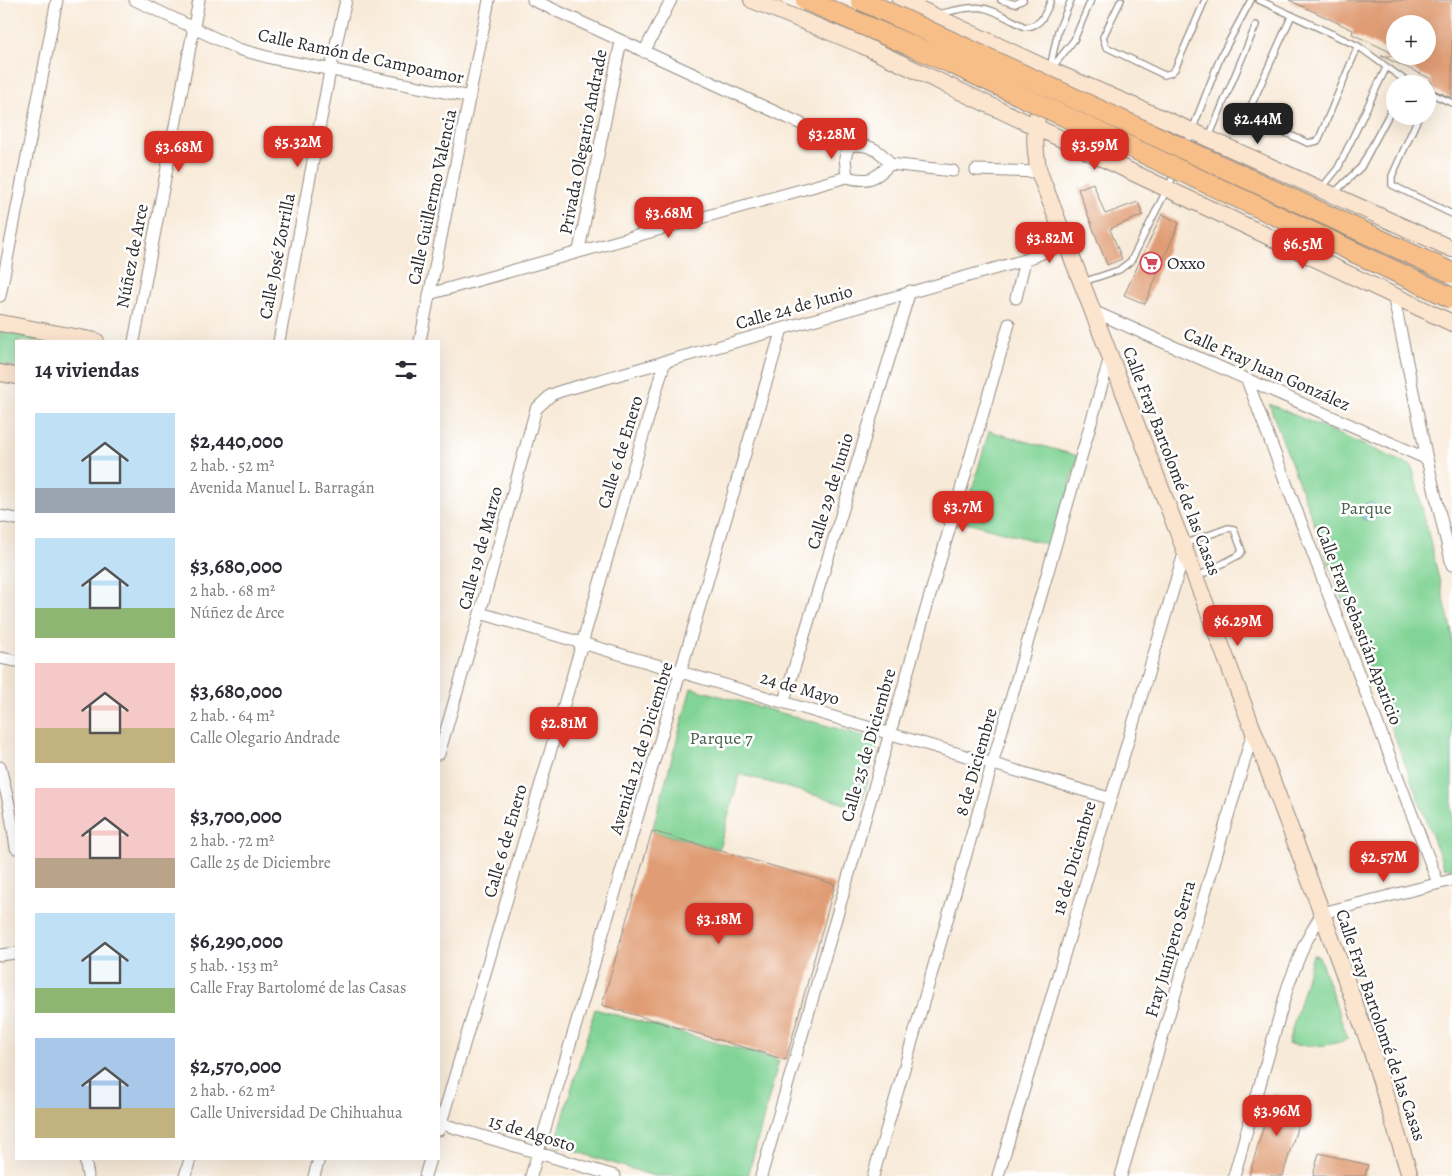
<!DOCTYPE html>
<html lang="es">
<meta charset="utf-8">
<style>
body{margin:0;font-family:Alegreya,serif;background:#f2f2f3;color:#2b2b33;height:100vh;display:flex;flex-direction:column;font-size:19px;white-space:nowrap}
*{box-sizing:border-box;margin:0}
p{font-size:16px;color:#7c7c81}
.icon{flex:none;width:28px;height:28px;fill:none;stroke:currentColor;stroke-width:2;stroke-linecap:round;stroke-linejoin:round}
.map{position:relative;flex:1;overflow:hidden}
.side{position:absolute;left:15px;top:340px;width:425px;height:820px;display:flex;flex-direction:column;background:#fff;border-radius:0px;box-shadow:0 5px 20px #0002}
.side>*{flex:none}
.controls{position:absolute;left:1386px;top:15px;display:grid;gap:10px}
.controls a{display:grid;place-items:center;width:50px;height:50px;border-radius:50%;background:#fff;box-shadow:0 5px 20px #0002;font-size:25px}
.price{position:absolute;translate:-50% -42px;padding:0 11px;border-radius:10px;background:#d93025;color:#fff;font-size:16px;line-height:32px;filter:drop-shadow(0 1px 2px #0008)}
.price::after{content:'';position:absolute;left:50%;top:30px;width:15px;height:11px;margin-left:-8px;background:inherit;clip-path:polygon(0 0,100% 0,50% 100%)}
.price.current{background:#222;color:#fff}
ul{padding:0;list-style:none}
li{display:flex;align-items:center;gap:15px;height:125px;padding:0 20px}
li span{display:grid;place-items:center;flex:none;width:140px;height:100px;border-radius:0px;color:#555}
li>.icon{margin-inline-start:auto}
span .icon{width:60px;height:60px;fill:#fffc;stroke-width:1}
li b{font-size:21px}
h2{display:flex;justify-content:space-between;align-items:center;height:60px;padding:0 20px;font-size:21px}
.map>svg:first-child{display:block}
.green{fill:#82d496;stroke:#568060}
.water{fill:#55c3cb;stroke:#40777b}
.building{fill:#e09d75}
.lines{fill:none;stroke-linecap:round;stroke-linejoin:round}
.lane-casing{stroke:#928a82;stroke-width:8}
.street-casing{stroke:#928a82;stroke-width:13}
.secondary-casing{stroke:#928a82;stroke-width:18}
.lane{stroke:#fff;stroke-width:5.5}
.street{stroke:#fff;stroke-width:11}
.secondary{stroke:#fce5cf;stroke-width:16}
.highway-bridge-casing{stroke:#928a82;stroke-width:22;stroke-linecap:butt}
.highway-bridge{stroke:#f7be88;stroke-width:20}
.labels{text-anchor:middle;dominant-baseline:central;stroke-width:5;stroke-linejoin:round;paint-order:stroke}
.street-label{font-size:18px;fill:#2b2b2b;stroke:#fff}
.poi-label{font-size:18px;fill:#2b2b2b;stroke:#fff;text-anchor:start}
.park-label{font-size:18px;fill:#455e4b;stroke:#fff}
</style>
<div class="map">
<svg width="1452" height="1176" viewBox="0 0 1452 1176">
<rect width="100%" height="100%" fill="#fff"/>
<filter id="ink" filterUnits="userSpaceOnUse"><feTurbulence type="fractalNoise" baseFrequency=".02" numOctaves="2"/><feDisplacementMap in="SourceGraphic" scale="10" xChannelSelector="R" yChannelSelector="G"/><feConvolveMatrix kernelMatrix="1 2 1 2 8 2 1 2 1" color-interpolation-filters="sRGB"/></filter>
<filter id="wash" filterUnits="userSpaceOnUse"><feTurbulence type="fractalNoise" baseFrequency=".0096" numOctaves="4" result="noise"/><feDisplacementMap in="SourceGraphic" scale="20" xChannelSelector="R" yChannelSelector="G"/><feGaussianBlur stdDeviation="1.12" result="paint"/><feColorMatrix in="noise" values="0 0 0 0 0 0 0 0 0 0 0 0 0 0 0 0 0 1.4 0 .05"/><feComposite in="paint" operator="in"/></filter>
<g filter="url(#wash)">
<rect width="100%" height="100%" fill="#f8ead8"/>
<path class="green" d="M0,331L52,341H16V367L0,364Z
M1269,404L1412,466L1452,633V870L1444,867Z
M989,431L1078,456L1053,546L963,521Z
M691,688L879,740L860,808L740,774L719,849L652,831Z
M1313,955L1319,956L1348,1039C1327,1047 1310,1047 1288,1044Z
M595,1009L779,1060L748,1176H654L555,1145Z"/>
<path class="water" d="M1360 512a9 9 0 1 1 18 0a9 9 0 1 1-18 0Z"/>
<g id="blocks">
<path class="building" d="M1289,0H1452V98L1434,90L1430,78L1381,56H1428V24H1395V54L1352,34L1353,30Z
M1093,183L1105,214L1138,202L1143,215L1110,229L1122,259L1107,265L1078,189Z
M1162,214L1179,223L1145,304L1124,295Z
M652,831L835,884L786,1060L602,1005Z
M1273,1094L1305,1101L1286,1165L1283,1176H1249Z
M1319,1153L1368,1165L1365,1176H1313Z"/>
</g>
</g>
<g filter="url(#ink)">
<use href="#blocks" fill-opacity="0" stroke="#928a82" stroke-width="1"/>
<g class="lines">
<g class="lane-casing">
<path id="lane" d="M1001,0L1015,4L1023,0
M1121,0L1103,37L1106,47L1164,75L1171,73L1175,69L1205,0
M1259,0L1358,46L1410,84
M939,14C984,2 984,6 1025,27C1042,26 1045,14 1051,0
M1292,15L1250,108L1254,119L1308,143L1318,141L1358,46
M1050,68L1058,31L1071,0
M1051,69L1074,40L1091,0
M1428,92L1452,103
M1419,116L1392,176V185L1452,214
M1209,137L1256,25
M1186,146L1220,58L1251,0
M1321,189L1338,168L1386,68
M1334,193L1361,167L1395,103
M1083,282L1119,270L1131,261L1176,171
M1184,544L1228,528L1234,529L1242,551L1239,555L1197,577"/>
</g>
<g class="street-casing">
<path id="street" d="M135,0L238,49L271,58L470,97
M533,0L849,146C867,143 880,149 890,164L953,171
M644,52L671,0
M976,170L1039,172
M847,177L845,158L849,146
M579,250L621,41
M429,294L847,177C867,183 876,179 890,164
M1393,294L1427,459L1452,565
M0,296L57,0
M1016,298L1025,260
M1093,311L1427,459
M134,341L199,0
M279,341L330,71L346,0
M420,341L489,0
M1247,380L1438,883
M0,516L16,519
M480,613L1109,798
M0,658L16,661
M784,701L910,291
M439,754L480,613L536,409L551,395L561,391L1025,260L1066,244
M0,767L9,804L16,848
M0,955L16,953
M439,1123L615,1176
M439,1130L665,361
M85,1159L88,1176
M185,1176L190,1159
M314,1176L319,1159
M425,1176L430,1159
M531,1176L782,329
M761,1176L1009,324
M873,1176L1110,357
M998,1176L1185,550
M1121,1176L1253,732
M1234,1176L1288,986L1304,945L1322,913L1452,880"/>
</g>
<g class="secondary-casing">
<path id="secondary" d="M752,0L862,45L1452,323
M900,0L1050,70L1192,131L1452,249
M1050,70C1038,111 1030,129 1039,172L1209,613L1319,905L1371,1049L1410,1176
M0,323L96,341
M0,373L16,376"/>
</g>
<use href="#lane" class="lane"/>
<use href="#street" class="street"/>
<use href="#secondary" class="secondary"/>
<g class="highway-bridge-casing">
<path id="highway-bridge" d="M806,0L951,63L1452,298
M861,0L1452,273"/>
</g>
<use href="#highway-bridge" class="highway-bridge"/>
</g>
</g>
<defs>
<g id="supermarket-ring" transform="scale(1.125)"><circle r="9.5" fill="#fff" stroke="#d1495b" stroke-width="1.5"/><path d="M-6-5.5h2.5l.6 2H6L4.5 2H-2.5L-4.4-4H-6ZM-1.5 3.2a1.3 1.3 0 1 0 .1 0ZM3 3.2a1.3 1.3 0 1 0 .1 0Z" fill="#d1495b"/></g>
</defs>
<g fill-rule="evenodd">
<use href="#supermarket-ring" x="1151" y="263"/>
</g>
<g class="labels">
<g class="street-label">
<text transform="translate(361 56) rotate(12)">Calle Ramón de Campoamor</text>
<text transform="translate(583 142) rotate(-79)">Privada Olegario Andrade</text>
<text transform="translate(432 197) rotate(-78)">Calle Guillermo Valencia</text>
<text transform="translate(132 256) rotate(-79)">Núñez de Arce</text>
<text transform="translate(277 256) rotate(-79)">Calle José Zorrilla</text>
<text transform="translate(794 307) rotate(-16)">Calle 24 de Junio</text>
<text transform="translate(1267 369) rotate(24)">Calle Fray Juan González</text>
<text transform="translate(620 452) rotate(-73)">Calle 6 de Enero</text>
<text transform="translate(1172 461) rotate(69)">Calle Fray Bartolomé de las Casas</text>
<text transform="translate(830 491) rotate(-73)">Calle 29 de Junio</text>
<text transform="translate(480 548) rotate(-75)">Calle 19 de Marzo</text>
<text transform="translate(1359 625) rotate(69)">Calle Fray Sebastián Aparicio</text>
<text transform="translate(800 688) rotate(16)">24 de Mayo</text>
<text transform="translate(868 745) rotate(-74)">Calle 25 de Diciembre</text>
<text transform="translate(641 748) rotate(-73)">Avenida 12 de Diciembre</text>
<text transform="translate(976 762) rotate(-74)">8 de Diciembre</text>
<text transform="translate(505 841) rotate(-74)">Calle 6 de Enero</text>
<text transform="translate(1074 858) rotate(-74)">18 de Diciembre</text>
<text transform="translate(1170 949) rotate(-74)">Fray Junípero Serra</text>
<text transform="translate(1381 1025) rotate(71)">Calle Fray Bartolomé de las Casas</text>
<text transform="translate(532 1133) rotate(17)">15 de Agosto</text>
</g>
<g class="poi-label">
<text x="1167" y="263">Oxxo</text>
</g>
<g class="park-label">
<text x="1366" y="508">Parque</text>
<text x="721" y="738">Parque 7</text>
</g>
</g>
</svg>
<div class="controls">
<a>+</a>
<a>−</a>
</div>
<b class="price current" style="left:1258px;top:145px">$2.44M</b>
<b class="price" style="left:832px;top:160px">$3.28M</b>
<b class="price" style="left:298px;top:168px">$5.32M</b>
<b class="price" style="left:1095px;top:171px">$3.59M</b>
<b class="price" style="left:179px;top:173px">$3.68M</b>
<b class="price" style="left:669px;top:239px">$3.68M</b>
<b class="price" style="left:1050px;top:264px">$3.82M</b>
<b class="price" style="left:1303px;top:270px">$6.5M</b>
<b class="price" style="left:963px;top:533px">$3.7M</b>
<b class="price" style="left:1238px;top:647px">$6.29M</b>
<b class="price" style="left:564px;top:749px">$2.81M</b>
<b class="price" style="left:1384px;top:883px">$2.57M</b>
<b class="price" style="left:719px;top:945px">$3.18M</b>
<b class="price" style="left:1277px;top:1137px">$3.96M</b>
<section class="side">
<h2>14 viviendas<svg class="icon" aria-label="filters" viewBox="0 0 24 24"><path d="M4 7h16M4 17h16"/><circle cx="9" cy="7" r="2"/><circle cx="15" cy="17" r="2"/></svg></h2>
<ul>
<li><span style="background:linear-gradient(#bfe0f5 75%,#9aa5b1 0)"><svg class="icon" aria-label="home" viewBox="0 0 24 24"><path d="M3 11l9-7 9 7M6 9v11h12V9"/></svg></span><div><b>$2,440,000</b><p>2 hab. · 52 m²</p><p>Avenida Manuel L. Barragán</p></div></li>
<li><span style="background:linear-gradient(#bfe0f5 70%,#8fb573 0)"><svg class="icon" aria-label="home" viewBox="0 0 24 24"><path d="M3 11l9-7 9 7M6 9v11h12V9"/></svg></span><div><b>$3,680,000</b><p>2 hab. · 68 m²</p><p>Núñez de Arce</p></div></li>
<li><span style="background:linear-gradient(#f6c9c9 65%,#c2b280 0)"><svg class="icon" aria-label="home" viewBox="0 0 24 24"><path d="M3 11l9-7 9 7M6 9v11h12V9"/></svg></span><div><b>$3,680,000</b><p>2 hab. · 64 m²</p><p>Calle Olegario Andrade</p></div></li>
<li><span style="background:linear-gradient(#f6c9c9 70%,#b9a48a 0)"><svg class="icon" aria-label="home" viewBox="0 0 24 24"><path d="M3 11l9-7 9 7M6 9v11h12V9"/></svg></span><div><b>$3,700,000</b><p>2 hab. · 72 m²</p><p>Calle 25 de Diciembre</p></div></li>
<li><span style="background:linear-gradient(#bfe0f5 75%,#8fb573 0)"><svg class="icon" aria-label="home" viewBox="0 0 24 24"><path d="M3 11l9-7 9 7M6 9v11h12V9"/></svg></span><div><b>$6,290,000</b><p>5 hab. · 153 m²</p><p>Calle Fray Bartolomé de las Casas</p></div></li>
<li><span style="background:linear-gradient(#a9c7e8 70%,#c2b280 0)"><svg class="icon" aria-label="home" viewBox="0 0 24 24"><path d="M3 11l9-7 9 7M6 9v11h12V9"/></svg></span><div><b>$2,570,000</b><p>2 hab. · 62 m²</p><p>Calle Universidad De Chihuahua</p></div></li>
</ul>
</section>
</div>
